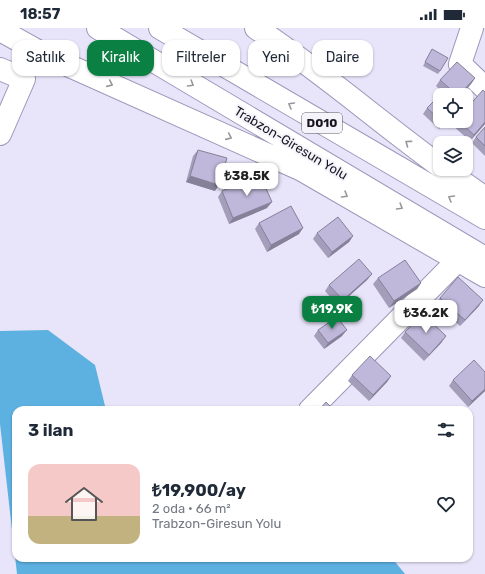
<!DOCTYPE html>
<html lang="tr">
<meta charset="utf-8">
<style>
body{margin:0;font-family:Rubik,sans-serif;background:#f2f2f3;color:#1f2937;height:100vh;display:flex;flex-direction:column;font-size:15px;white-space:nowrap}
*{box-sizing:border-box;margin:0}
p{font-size:13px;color:#747a83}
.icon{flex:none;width:22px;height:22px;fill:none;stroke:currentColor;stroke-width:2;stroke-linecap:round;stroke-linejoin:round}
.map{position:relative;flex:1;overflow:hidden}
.sheet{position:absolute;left:12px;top:378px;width:461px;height:156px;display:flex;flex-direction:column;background:#fff;border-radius:12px;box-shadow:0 1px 3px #0004}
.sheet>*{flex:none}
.top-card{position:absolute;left:12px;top:12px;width:461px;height:36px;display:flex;gap:8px}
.tools{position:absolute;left:433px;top:60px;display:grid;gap:8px}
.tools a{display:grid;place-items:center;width:40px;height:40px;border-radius:8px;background:#fff;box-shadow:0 1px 3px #0004;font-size:20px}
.price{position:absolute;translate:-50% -34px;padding:0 9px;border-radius:8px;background:#fff;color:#222;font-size:13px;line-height:26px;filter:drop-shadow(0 1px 2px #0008)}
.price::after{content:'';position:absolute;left:50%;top:24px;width:12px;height:9px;margin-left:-6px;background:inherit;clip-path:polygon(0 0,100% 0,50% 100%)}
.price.current{background:#0b8043;color:#fff}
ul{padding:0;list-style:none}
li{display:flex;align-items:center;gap:12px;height:100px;padding:0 16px}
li+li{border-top:1px solid #e0e1e3}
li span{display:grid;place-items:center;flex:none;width:112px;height:80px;border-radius:12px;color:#555}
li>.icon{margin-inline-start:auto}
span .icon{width:48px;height:48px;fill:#fffc;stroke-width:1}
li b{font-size:17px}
h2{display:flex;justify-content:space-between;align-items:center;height:48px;padding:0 16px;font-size:17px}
.pill{padding:0 14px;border-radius:12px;background:#fff;box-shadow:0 1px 3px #0004;font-size:14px;line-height:36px}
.pill.current{background:#0b8043;color:#fff}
.status{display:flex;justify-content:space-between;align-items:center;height:28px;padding:0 20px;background:#fff;direction:ltr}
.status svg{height:11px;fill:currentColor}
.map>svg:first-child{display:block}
.water{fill:#5db1e1}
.pier{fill:#e8e4fa}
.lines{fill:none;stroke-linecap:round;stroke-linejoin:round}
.minor-casing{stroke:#9d97b8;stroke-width:24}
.highway-casing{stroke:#9d97b8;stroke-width:24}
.minor{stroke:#fff;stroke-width:22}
.highway{stroke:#fff;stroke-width:22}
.wall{fill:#a49ebb}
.shaded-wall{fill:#868199}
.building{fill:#bfb8da;stroke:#868199}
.oneway{stroke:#97969b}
.labels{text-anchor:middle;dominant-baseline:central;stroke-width:4;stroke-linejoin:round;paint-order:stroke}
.shield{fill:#f5f4fb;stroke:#5a5862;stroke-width:1}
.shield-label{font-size:12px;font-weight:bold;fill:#181521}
.street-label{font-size:13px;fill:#181521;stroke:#f5f4fb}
</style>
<div class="status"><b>18:57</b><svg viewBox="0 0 49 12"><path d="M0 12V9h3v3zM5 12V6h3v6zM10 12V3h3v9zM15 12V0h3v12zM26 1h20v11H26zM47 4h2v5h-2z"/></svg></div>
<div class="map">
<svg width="485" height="546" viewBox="0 0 485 546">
<rect width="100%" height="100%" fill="#e8e4fa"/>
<path class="water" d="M48,302L95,337L106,382H16V530H392L405,546H0V303Z"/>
<path class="pier" d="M0,396L16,537L17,546H0Z"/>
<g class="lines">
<g class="minor-casing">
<path id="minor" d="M472,0L460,36L485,60
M0,41L24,51L0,106
M310,382L457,233"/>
</g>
<g class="highway-casing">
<path id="highway" d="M98,0L485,230
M160,0L485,190
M256,0C320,42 378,93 440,138
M0,2L45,27L302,142L485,248
M444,141L485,170"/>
</g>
<use href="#minor" class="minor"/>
<use href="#highway" class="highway"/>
</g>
<path class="wall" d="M432,21L440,43L438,46L423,38Z
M475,50L471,56L461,67H440V93H446L439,101L423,86L427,80L442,64L436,58L440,52Z
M455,93H466L485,96L470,113L452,97Z
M485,99V128L472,115L476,109Z
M198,122L215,163L186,154L193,128Z
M222,163L267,180L229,196L218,169Z
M259,195L299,206L267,224L255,201Z
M317,205L353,208L349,214L328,230L313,211Z
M372,246L367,252L338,278L325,263L329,257Z
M378,250L421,255L417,261L389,280L373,256Z
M440,270L479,278L460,298L435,276Z
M318,302L342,308L324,321L314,308Z
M405,304L442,314L424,333L401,310Z
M352,347L391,348L387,354L369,373L348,353Z
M453,352L485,363L468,379L449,358Z"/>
<path class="shaded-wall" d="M475,50L471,56L461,67H459Z
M445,93H446L439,101L443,95Z
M485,94V96L470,113L474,107Z
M190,148L219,157L215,163L186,154Z
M272,174L267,180L229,196L233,190Z
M303,200L299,206L267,224L271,217Z
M353,208L349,214L328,230L332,224Z
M372,246L367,252L338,278L343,272Z
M421,255L417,261L389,280L394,273Z
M483,272L479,278L460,298L465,292Z
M347,302L342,308L324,321L328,315Z
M446,308L442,314L424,333L429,327Z
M391,348L387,354L369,373L373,367Z
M485,361V363L468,379L472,373Z"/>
<path class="building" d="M432,21L448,30L440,43L425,34Z
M457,34L475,50L459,67H457L440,52Z
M483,62L485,64V94L474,107L459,93H466V81Z
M443,64L447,67H440V92L427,80Z
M485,99V118L476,109Z
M198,122L227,130L219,157L190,148Z
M260,147L272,174L233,190L222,163Z
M291,178L303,200L271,217L259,195Z
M338,189L353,208L332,224L317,205Z
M359,231L372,246L343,272L329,257Z
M405,232L421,255L394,273L378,250Z
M458,249L483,272L465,292L440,270Z
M423,286L446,308L429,327L405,304Z
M337,289L347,302L328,315L318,302Z
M370,328L391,348L373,367L352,347Z
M474,332L485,344V361L472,373L453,352Z
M326,374L334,382H319Z"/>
<defs><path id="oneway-chevron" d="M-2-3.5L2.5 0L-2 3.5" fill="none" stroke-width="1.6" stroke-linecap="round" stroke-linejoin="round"/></defs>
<g class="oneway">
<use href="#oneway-chevron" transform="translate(110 56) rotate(24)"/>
<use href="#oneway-chevron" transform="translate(191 56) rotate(31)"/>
<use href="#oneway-chevron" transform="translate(291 77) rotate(-150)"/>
<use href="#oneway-chevron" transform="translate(229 109) rotate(24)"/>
<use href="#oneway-chevron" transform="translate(408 115) rotate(-144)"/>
<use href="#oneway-chevron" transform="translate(345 167) rotate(30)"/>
<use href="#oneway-chevron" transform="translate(451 170) rotate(-150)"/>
<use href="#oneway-chevron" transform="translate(400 179) rotate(31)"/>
</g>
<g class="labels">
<rect class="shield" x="302" y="85" width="40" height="20" rx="3"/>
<g class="shield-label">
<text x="322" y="95">D010</text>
</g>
<g class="street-label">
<text transform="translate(291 115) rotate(31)">Trabzon-Giresun Yolu</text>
</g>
</g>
</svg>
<div class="tools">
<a><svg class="icon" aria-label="locate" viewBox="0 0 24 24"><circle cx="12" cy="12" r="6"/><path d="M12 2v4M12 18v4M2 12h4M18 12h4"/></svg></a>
<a><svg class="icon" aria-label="layers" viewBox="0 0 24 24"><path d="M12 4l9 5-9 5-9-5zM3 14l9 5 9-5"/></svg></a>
</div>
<b class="price" style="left:247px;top:169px">₺38.5K</b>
<b class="price current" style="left:332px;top:302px">₺19.9K</b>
<b class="price" style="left:426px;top:306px">₺36.2K</b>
<div class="top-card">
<a class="pill">Satılık</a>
<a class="pill current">Kiralık</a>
<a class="pill">Filtreler</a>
<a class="pill">Yeni</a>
<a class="pill">Daire</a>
</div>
<section class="sheet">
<h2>3 ilan<svg class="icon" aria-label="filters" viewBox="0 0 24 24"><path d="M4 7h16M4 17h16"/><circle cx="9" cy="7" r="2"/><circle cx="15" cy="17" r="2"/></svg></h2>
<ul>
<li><span style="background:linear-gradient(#f6c9c9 65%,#c2b280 0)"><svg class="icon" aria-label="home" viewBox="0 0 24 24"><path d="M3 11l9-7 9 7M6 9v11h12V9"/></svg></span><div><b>₺19,900/ay</b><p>2 oda · 66 m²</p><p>Trabzon-Giresun Yolu</p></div><svg class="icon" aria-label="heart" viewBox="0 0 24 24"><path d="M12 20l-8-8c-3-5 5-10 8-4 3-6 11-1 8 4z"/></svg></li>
</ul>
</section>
</div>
